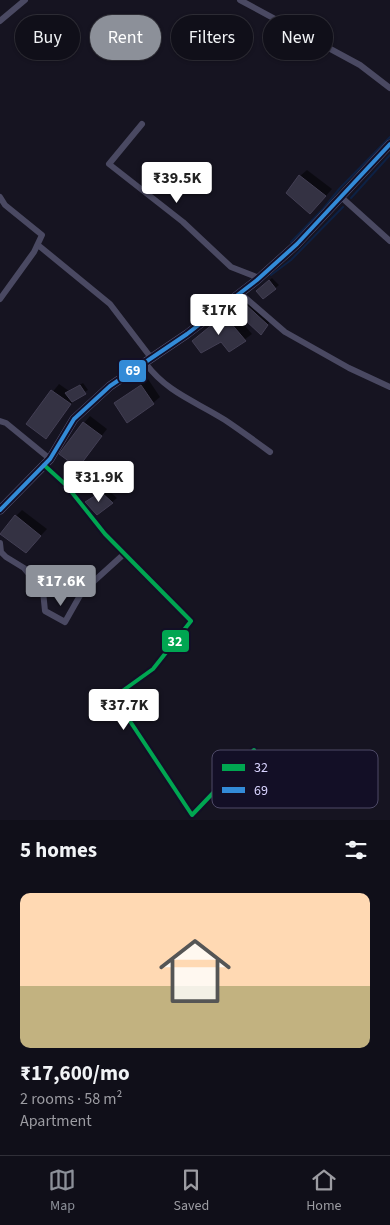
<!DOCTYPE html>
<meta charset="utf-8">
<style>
body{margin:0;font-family:"Source Sans 3",sans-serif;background:#1e1d26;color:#f1f3f6;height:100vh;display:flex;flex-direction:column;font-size:19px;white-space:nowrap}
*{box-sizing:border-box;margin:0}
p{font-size:16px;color:#9c9ca2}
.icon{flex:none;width:28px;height:28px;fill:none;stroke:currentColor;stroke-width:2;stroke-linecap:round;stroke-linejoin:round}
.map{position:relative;height:820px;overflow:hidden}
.sheet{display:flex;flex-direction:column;background:#100f19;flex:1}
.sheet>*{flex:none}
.banner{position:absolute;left:15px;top:15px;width:360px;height:45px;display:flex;gap:10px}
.price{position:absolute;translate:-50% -42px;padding:0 11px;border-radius:5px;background:#fff;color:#222;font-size:16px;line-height:32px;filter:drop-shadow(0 1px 2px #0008)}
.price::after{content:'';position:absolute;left:50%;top:30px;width:15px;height:11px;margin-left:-8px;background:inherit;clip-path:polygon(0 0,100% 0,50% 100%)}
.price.current{background:#8c9099;color:#fff}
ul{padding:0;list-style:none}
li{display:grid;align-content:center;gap:10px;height:265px;padding:0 20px}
li span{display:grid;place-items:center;height:155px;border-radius:10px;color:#555}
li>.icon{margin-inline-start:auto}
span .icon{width:90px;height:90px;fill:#fffc;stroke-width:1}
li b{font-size:21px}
h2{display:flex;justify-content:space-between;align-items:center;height:60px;padding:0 20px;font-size:21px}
.tag{padding:0 18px;border-radius:22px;background:#100f19;box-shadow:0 1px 4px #0004,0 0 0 1px #302f38;font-size:18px;line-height:45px}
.tag.current{background:#8c9099;color:#fff}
.tab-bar{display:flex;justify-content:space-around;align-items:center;height:70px;border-top:1px solid #302f38;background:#100f19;font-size:14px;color:#9c9ca2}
.tab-bar a{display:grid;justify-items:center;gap:2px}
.tab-bar .current{color:#8c9099}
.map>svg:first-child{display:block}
.shadow{fill:#0007}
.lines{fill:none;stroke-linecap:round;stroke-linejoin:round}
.stream{stroke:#0d2144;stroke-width:2}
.building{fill:#343243;stroke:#433f54}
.street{stroke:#4a4962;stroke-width:6}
.secondary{stroke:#575674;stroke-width:9}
.bus-1-casing{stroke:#130f26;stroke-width:8}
.bus-2-casing{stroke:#130f26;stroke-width:8}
.bus-1{stroke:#00a651;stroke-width:4}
.bus-2{stroke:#338bd7;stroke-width:4}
.key{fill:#130f26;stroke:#4e4a67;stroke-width:1}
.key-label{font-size:14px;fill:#d9d4ff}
.line-badge{stroke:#130f26;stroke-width:2}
.badge-label{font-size:14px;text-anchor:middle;font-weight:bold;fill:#fff}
</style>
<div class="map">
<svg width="390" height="820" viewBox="0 0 390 820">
<rect width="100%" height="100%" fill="#161421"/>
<path class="shadow" d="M307,170L332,189L317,206L300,176Z
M272,278L279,285L263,298L260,288Z
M250,299L272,319L261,333L244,317L240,320L252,334L229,351L221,340L193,341L231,309L232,311Z
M148,379L160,397L153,403H116Z
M83,383L88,390L75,398L46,438L28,423L59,384L69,391Z
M90,416L107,429L78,466L84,423Z
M106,488L117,498L112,502H87Z
M22,510L47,529L32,545L16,516Z"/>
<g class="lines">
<path class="stream" d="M351,198L390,155
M291,242L323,209L340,188L390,137
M271,275L291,260L343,207"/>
</g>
<path class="building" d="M299,175L326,196L310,214L286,193Z
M269,280L276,289L263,299L256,291Z
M244,303L268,325L261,335L244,319L235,324L227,314Z
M224,315L246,341L229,352L221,342L201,353L192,341Z
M80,385L86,394L72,402L65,393Z
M141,385L154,404L127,423L114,403Z
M51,390L71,404L46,439L26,424Z
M83,422L102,436L78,468L59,454Z
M101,492L113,503L97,515L85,502Z
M15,515L41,536L26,553L0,534Z"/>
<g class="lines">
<path class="street" d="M240,0L360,65L390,88
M0,21L25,0
M142,124L109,164L183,222L231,267L259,278
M340,196L390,241
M0,197L5,205L42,235L34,252L0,299
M38,245L110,304L152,359
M241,294L285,332L349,368L390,387
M146,364C168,393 195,401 225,420C240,430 255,441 270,452
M0,421L6,423L50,459
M44,465L66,485L105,534L191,621L153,669L114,697L192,815L254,750
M0,543L1,552L6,557L24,568L43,591L45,611L65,622L82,592L124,554"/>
<path class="secondary" d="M0,510L50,459L74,419L110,386L187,334L257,280L297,244L390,144"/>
<g class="bus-1-casing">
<path id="bus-1" d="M44,465L66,485L105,534L191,621L153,669L114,697L192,815L254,750"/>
</g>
<g class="bus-2-casing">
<path id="bus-2" d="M0,510L50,459L74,419L110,386L187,334L257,280L297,244L390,144"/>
</g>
<use href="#bus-1" class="bus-1"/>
<use href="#bus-2" class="bus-2"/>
</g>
<rect x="212" y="750" width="166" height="58" rx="8" class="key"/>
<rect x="222" y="764" width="23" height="7" fill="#00a651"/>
<rect x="222" y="787" width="23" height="6" fill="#338bd7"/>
<g class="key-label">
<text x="254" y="772">32</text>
<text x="254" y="795">69</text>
</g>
<g class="line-badge">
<rect x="118" y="359" width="29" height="24" rx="5" fill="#338bd7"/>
<rect x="161" y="629" width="29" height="24" rx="5" fill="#00a651"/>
</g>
<g class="badge-label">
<text x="133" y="375">69</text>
<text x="175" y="646">32</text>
</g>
</svg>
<b class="price" style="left:177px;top:204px">₹39.5K</b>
<b class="price" style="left:219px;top:336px">₹17K</b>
<b class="price" style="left:99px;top:503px">₹31.9K</b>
<b class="price current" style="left:61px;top:607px">₹17.6K</b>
<b class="price" style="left:124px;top:731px">₹37.7K</b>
<div class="banner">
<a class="tag">Buy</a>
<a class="tag current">Rent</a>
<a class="tag">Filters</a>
<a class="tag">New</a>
</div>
</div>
<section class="sheet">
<h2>5 homes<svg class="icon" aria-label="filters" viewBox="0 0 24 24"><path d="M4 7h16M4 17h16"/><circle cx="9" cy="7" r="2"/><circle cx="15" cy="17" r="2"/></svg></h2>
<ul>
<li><span style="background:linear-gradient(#ffd9b3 60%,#c2b280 0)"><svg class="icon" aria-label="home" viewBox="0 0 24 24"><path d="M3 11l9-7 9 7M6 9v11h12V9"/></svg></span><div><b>₹17,600/mo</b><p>2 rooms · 58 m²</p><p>Apartment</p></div></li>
</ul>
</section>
<nav class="tab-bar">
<a class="current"><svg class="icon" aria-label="map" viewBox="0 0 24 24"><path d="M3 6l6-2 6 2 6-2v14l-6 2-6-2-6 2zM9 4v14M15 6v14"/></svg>Map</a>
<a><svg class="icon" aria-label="saved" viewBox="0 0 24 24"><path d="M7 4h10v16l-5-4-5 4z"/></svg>Saved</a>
<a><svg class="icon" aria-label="home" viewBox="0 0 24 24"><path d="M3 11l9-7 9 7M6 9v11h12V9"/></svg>Home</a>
</nav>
